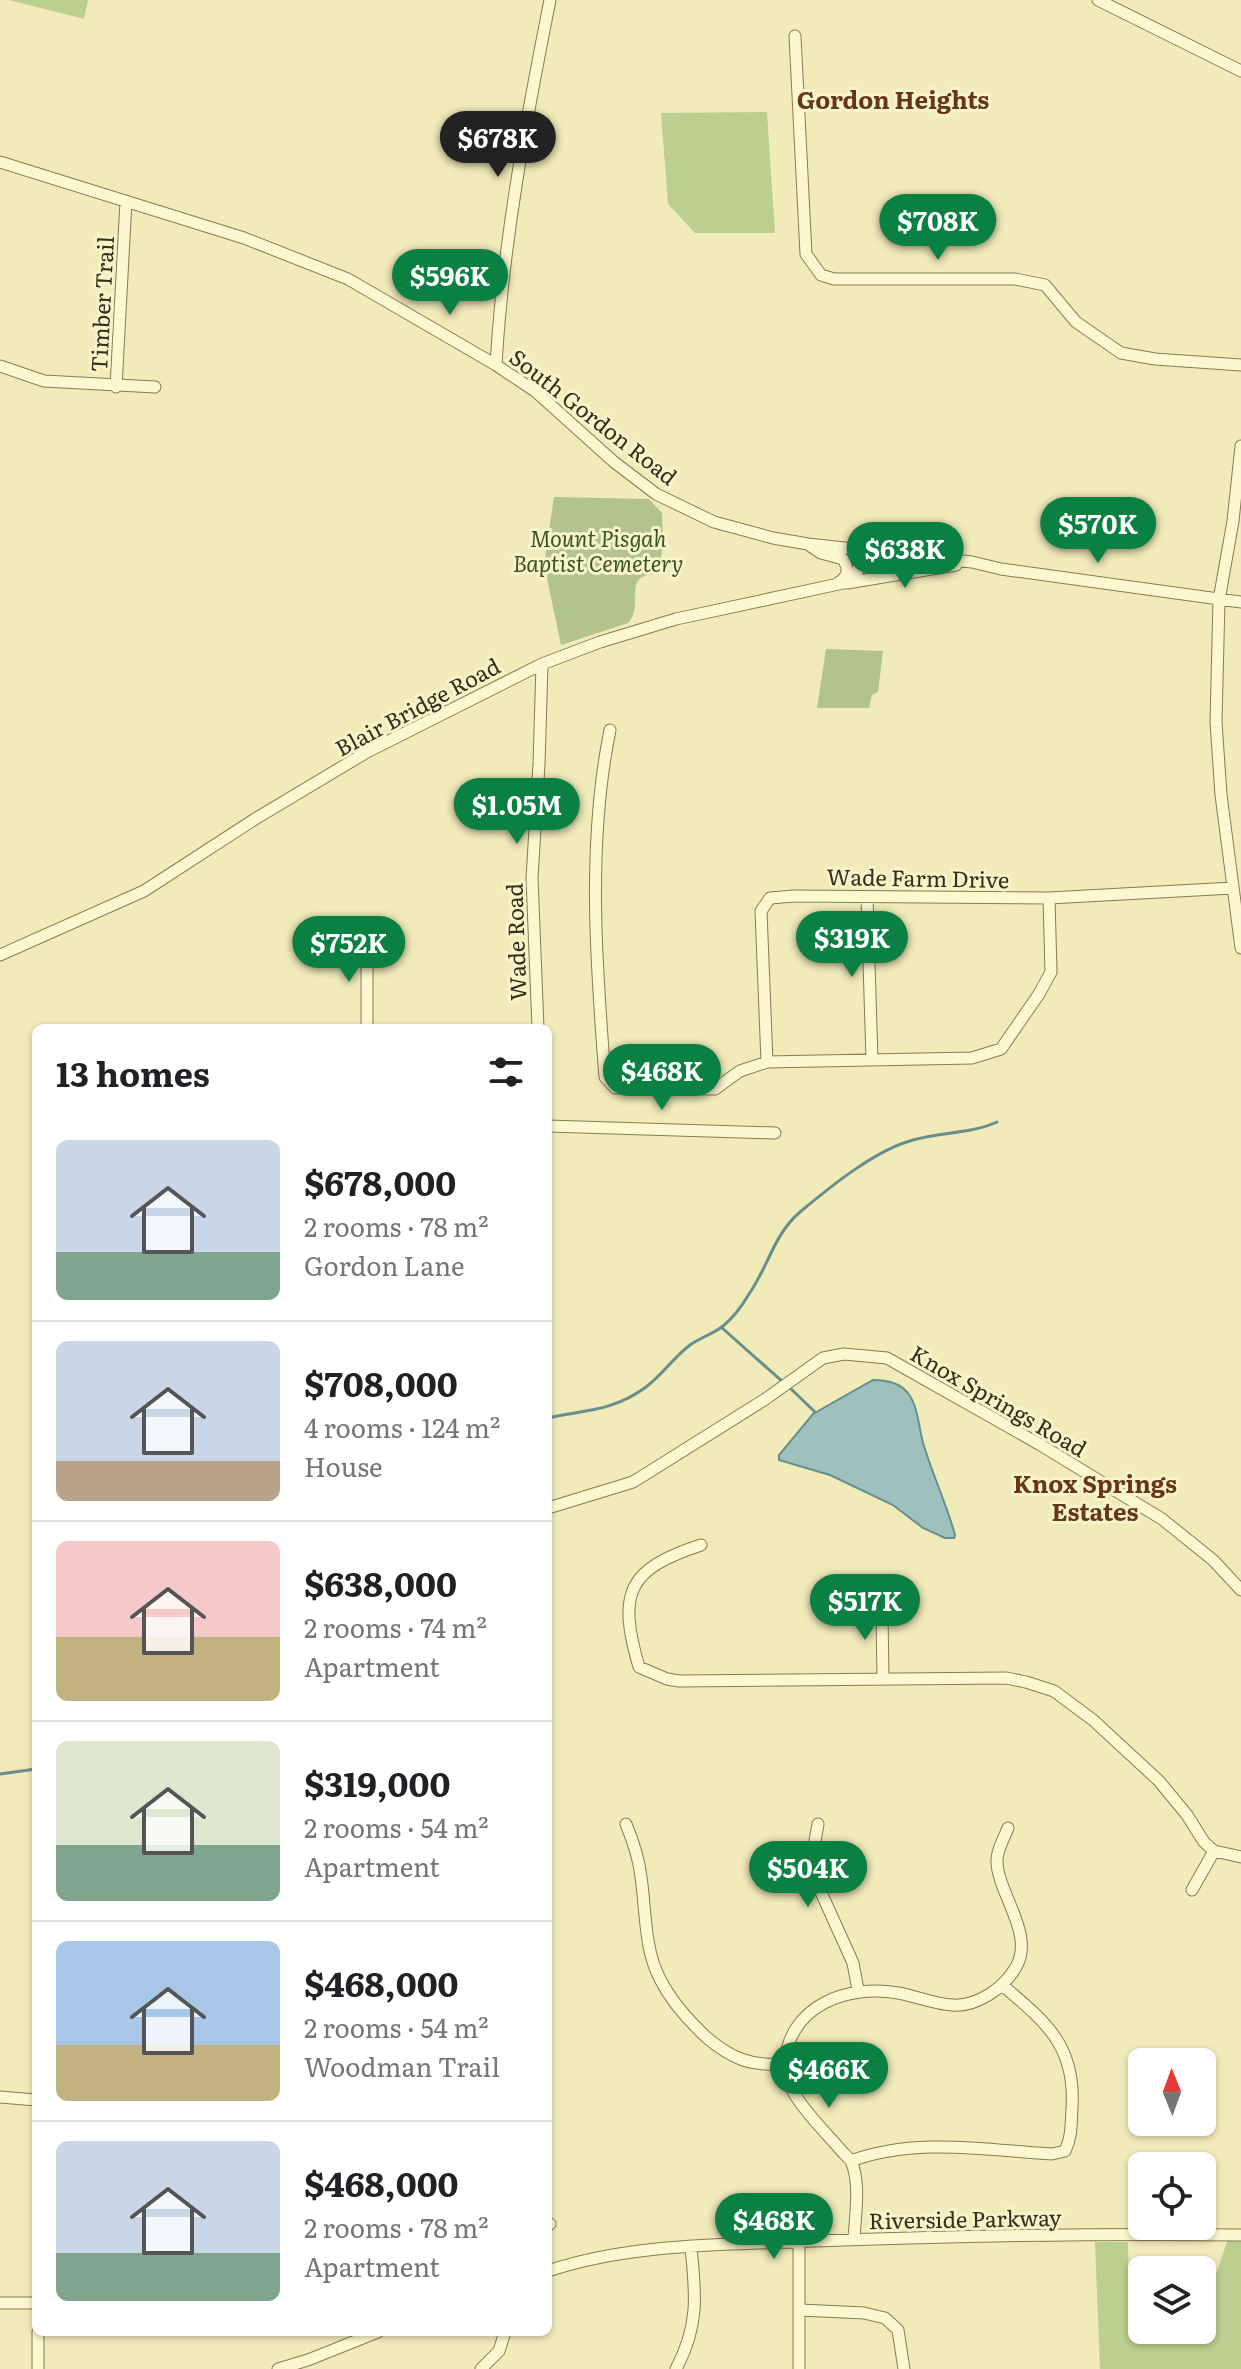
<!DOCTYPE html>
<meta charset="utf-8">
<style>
body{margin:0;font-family:Literata,serif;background:#f6f6f6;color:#202124;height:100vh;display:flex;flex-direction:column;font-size:30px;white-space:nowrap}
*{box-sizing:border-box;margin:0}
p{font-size:26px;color:#757577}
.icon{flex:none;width:44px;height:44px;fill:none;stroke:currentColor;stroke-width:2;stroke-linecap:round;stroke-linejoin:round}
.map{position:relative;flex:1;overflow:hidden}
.side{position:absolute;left:32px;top:1024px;width:520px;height:1312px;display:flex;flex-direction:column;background:#fff;border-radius:12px;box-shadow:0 2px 6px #0004}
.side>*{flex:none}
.needle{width:52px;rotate:359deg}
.buttons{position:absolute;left:1128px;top:2048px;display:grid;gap:16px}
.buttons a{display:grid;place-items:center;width:88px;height:88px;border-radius:12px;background:#fff;box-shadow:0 2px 6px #0004;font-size:40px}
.price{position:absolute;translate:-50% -68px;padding:0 18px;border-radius:28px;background:#0b8043;color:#fff;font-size:26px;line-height:52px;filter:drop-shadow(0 2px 4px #0008)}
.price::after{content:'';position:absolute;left:50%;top:48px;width:24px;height:18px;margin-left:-12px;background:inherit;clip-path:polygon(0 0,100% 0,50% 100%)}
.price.on{background:#222;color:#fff}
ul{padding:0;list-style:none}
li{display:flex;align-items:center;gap:24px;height:200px;padding:0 24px}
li+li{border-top:2px solid #e0e0e0}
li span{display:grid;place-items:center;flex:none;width:224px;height:160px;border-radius:12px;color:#555}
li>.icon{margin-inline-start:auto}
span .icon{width:96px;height:96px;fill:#fffc;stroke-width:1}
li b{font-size:34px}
h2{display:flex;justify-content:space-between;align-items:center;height:96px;padding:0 24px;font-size:34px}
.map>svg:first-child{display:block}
.green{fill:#bbcf8e}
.cemetery{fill:#b2c38e}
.water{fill:#9fc1be;stroke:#668f8d;stroke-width:2}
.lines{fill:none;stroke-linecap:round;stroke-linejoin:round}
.stream{stroke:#668f8d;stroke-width:3}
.minor-casing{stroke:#897a53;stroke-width:13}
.minor{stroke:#fbf7ce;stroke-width:11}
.labels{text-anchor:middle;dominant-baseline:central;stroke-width:6;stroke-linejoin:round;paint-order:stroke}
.street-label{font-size:22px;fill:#362d1a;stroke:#f8f4ca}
.park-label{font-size:22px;font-style:italic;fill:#3c541f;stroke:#f8f4ca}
.neighbourhood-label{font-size:24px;font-weight:bold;fill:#663616;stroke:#f8f4ca}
</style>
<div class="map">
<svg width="1241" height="2369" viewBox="0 0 1241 2369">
<rect width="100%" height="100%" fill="#f1ebba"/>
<path class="green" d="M9,0H88L84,19Z
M767,112L775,233H695L668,204L661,113Z
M1230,2233L1241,2234V2369H1100L1095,2242H1128L1129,2300L1142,2298V2330H1202V2286L1213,2283Z"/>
<path class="cemetery" d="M554,497L649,499L662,513L663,543L659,574C619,574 646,603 628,623L561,645L544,564Z
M826,649L883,651L878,692L872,695L869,708H817Z"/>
<path class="water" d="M873,1380C883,1380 894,1381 903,1388C919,1401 918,1428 924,1446C933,1476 947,1505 955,1535L954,1538H945L923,1528L893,1505L830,1475L779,1460V1455L813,1414Z"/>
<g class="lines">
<path class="stream" d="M721,1327L783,1382
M789,1387L815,1412
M548,1418C584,1410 614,1411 646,1387C662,1375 674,1357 690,1345C700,1338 712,1334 722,1327C733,1318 742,1306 749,1294C768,1267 774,1234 800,1212C830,1187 875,1150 913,1140C941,1132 970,1134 997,1122
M0,1774L36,1769"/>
<g class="minor-casing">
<path id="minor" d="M1098,0L1241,71
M795,36L806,254L821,275L834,279H1015L1045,285L1076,322L1121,353L1155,359L1241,365
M0,162L244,238L348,279L496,365L535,391L614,462L656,494L714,522L773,538L808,544L972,562L1001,569L1241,602
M496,365C503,242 526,121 550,0
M0,366L44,381L155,387
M116,387L126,201
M1241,446L1233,521L1219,600L1216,722L1221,795L1241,948
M809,545L821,553L843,559C849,569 849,576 838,583
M847,583L956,565
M610,730C587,843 596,963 605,1077L615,1088L715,1089L740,1071L767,1062L972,1058L1001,1049L1039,994L1051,972L1049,898
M867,897L872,1060
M367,939V1028
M0,955L144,891L255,819L367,752L542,664L600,642L676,619L848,582L857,573L862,550
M538,1028L532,878L539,764L542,664
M767,1062L761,911L770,898L794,896L1049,898L1233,888
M548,1126L775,1133
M548,1508L633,1482L764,1400L823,1358L844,1354L887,1358L1039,1444L1162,1519L1213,1560L1241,1590
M701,1545C628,1569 617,1592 639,1667L667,1679L679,1681L1006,1678L1026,1682L1054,1691L1093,1720L1159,1781L1187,1815L1204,1842L1214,1851L1241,1857
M872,1599L882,1616L883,1678
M626,1824C633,1841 639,1858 641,1877C646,1910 644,1949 660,1979C671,2001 688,2020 706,2037C732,2059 750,2066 784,2064
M818,1824L812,1858L815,1879L853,1963L858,1990
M1192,1890L1214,1851
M0,2097L36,2100
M851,2161C915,2137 985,2150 1052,2154L1065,2151C1072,2137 1071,2123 1072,2108C1076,2046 1046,2022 1002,1985
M548,2223L550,2224
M854,2240C855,2216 861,2183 851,2161C848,2157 842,2152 839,2148C821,2127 782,2091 785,2062C790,2005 848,1984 898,1993C916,1996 934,2004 952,2005C977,2007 1004,1988 1016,1967C1035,1934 998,1894 997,1862C996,1852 1004,1838 1008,1828
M799,2242V2369
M548,2271C632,2243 726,2245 814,2241C956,2236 1099,2233 1241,2235
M0,2303H36
M800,2310L864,2313L885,2318L898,2330L904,2369
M38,2332V2369
M278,2369L308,2360L378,2332
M481,2369L499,2351L505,2332
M676,2369C699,2326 696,2295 691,2248"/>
</g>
<use href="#minor" class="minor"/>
</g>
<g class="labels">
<g class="street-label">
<text transform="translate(101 304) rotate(-87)">Timber Trail</text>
<text transform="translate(594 416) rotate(38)">South Gordon Road</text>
<text transform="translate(417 706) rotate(-28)">Blair Bridge Road</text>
<text transform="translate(918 877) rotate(1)">Wade Farm Drive</text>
<text transform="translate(515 942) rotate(-92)">Wade Road</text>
<text transform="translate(999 1400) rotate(30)">Knox Springs Road</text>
<text transform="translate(965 2218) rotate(-1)">Riverside Parkway</text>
</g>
<g class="park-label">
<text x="598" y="537">Mount Pisgah<tspan x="598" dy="25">Baptist Cemetery</tspan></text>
</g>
<g class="neighbourhood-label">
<text x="893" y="98">Gordon Heights</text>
<text x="1095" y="1482">Knox Springs<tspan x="1095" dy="28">Estates</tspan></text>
</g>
</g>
</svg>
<div class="buttons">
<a><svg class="needle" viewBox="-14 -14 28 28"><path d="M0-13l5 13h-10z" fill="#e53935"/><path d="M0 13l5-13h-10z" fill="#757577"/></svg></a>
<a><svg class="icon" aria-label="locate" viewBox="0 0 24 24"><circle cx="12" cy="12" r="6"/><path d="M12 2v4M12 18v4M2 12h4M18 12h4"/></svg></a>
<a><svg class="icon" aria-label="layers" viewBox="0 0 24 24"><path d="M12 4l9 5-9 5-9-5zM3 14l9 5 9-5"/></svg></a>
</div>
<b class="price on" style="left:498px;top:179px">$678K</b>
<b class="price" style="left:938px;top:262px">$708K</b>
<b class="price" style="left:450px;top:317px">$596K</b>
<b class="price" style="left:1098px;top:565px">$570K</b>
<b class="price" style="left:905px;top:590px">$638K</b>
<b class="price" style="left:517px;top:846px">$1.05M</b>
<b class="price" style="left:852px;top:979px">$319K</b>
<b class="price" style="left:349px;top:984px">$752K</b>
<b class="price" style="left:662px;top:1112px">$468K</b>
<b class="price" style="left:865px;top:1642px">$517K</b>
<b class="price" style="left:808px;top:1909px">$504K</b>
<b class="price" style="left:829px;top:2110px">$466K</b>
<b class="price" style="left:774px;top:2261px">$468K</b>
<section class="side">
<h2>13 homes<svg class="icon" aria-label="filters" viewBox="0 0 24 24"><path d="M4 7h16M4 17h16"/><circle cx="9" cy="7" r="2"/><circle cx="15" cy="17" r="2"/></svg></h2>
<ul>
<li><span style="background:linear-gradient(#c9d6e8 70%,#7fa58c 0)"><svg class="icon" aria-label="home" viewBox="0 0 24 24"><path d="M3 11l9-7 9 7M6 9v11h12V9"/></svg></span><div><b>$678,000</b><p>2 rooms · 78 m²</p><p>Gordon Lane</p></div></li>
<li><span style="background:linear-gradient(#c9d6e8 75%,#b9a48a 0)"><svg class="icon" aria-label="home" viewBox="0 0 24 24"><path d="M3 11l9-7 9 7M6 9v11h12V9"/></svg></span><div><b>$708,000</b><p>4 rooms · 124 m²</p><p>House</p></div></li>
<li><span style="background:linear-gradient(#f6c9c9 60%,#c2b280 0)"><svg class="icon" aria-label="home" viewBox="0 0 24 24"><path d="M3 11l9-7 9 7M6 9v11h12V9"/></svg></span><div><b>$638,000</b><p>2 rooms · 74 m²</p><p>Apartment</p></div></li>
<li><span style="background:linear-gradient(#dfe7d0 65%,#7fa58c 0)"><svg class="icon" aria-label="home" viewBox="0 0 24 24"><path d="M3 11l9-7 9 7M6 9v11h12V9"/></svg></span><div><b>$319,000</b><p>2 rooms · 54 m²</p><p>Apartment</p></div></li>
<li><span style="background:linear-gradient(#a9c7e8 65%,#c2b280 0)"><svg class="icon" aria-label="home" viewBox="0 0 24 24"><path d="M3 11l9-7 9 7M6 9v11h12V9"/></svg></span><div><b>$468,000</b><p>2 rooms · 54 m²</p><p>Woodman Trail</p></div></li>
<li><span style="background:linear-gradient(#c9d6e8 70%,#7fa58c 0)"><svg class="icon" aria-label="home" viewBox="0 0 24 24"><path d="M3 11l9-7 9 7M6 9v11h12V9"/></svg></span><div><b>$468,000</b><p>2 rooms · 78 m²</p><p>Apartment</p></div></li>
</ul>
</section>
</div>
